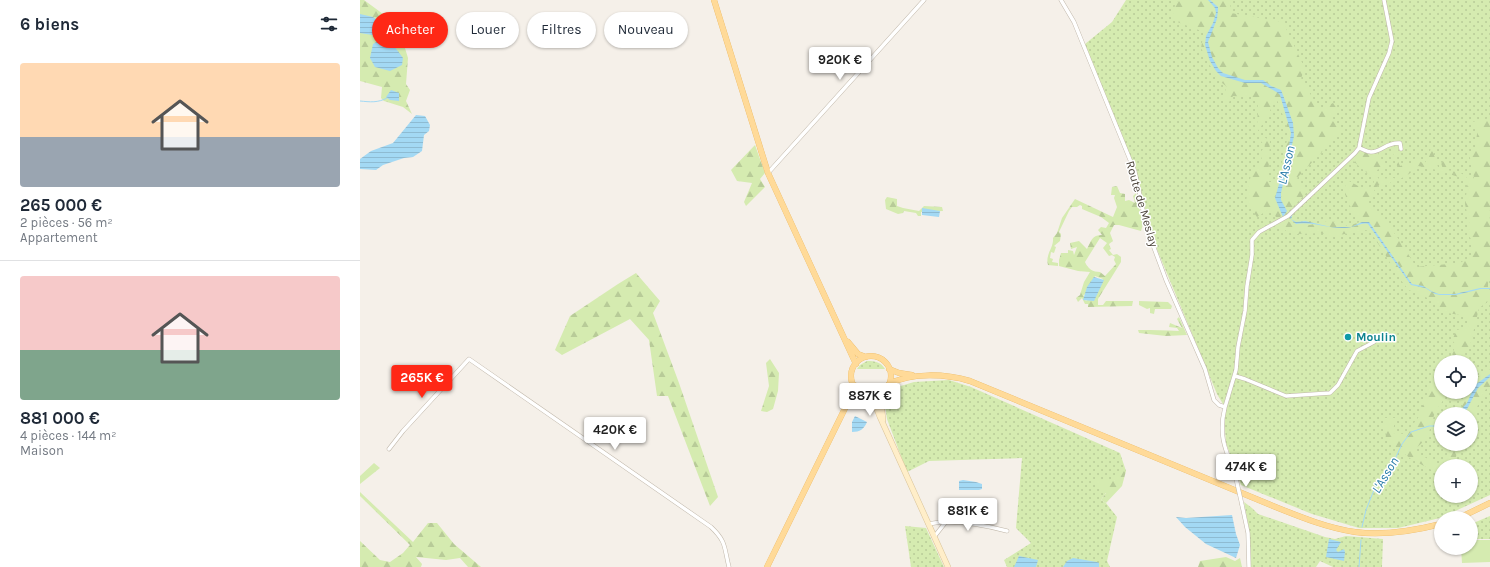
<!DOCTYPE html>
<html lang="fr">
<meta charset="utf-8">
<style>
body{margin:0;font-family:Karla,sans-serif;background:#f2f2f3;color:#1f2937;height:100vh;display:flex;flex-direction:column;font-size:15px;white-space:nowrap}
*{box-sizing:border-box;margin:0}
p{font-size:13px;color:#747a83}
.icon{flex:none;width:22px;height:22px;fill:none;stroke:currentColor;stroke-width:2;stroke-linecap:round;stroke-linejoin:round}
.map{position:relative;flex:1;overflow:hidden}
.details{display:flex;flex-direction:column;background:#fff;width:360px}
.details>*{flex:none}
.hud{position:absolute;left:12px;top:12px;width:380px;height:36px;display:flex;gap:8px}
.buttons{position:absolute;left:1074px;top:355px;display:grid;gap:8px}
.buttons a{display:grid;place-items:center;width:44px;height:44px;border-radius:50%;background:#fff;box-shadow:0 1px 3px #0004;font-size:20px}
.price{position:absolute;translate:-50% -34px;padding:0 9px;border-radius:4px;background:#fff;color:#222;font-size:13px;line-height:26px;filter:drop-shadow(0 1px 2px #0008)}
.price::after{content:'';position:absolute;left:50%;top:24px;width:12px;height:9px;margin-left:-6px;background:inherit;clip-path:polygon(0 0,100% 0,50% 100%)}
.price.current{background:#ff2816;color:#fff}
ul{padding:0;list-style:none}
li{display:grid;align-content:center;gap:8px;height:212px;padding:0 20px}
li+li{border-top:1px solid #e0e1e3}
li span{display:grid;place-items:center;height:124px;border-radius:4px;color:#555}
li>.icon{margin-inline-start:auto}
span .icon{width:72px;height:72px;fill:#fffc;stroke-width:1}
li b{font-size:17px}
h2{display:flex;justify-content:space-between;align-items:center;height:48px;padding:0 20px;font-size:17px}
.chip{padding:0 14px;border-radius:18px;background:#fff;box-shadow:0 1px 3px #0004;font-size:14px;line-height:36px}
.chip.current{background:#ff2816;color:#fff}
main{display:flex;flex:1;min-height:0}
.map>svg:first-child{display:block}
.grass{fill:url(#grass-dots);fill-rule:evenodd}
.forest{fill:url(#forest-firs);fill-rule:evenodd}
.pitch{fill:#d5ebb0}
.water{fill:url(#water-rules)}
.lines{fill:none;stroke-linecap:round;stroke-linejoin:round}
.stream{stroke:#a3d9f4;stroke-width:1}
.minor-casing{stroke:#c1b8ab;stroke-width:4.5}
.secondary-casing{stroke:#dac499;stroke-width:6}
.primary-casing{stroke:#e9b763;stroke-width:6}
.minor{stroke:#fff;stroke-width:3.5}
.secondary{stroke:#ffeec9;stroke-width:5}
.primary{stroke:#ffda98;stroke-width:5.5}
.minor-bridge-casing{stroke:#c1b8ab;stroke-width:4.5;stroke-linecap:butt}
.minor-bridge{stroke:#fff;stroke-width:3.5}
.culture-dot{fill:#0f9aa8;stroke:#fff;stroke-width:1.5}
.labels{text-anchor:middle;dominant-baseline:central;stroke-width:3;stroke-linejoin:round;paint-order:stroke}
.street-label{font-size:12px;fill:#494137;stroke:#fff}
.culture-label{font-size:12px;font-weight:bold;fill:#0d838f;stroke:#fff;text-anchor:start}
.water-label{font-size:13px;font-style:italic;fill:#287caa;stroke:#fff}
</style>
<main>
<section class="details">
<h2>6 biens<svg class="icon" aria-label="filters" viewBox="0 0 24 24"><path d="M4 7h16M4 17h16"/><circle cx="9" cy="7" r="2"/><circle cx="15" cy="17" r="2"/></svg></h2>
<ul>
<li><span style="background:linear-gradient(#ffd9b3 60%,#9aa5b1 0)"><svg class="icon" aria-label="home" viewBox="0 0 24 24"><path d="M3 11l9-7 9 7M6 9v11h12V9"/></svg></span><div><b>265 000 €</b><p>2 pièces · 56 m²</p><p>Appartement</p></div></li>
<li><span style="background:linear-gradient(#f6c9c9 60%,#7fa58c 0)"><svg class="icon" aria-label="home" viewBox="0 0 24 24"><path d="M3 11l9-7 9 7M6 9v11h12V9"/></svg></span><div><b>881 000 €</b><p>4 pièces · 144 m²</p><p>Maison</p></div></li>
</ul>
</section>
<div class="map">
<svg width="1130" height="567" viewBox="0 0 1130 567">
<defs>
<pattern id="grass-dots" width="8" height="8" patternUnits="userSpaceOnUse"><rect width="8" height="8" fill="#d5ebb0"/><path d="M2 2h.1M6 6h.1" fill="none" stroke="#b8cb98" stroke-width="1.8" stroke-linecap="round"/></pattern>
<pattern id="forest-firs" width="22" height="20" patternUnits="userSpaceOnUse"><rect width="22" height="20" fill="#d5ebb0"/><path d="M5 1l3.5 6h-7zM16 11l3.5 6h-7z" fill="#b8cb98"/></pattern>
<pattern id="water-rules" width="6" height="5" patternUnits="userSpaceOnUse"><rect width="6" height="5" fill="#a3d9f4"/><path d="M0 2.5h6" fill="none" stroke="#8ebbd2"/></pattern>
</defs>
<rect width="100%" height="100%" fill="#f5f0e9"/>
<path class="grass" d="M766,0H1130V495L1080,518L1038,528H999L952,514L881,485L866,443L863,404L857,394L791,235L778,180L725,44L752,22ZM1081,362H1111V392H1081ZM1081,414H1111V444H1081ZM1081,466H1111V496H1081Z
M507,361C515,361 521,362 525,369H497L500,365Z
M589,380L611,387L760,453L766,471L754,481L741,500L746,503L757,517L747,561L750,567H647L644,560L671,543L656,528L662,458L569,461L547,472L527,419L524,398L534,388L554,382Z
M497,383H525C517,394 505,393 497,383Z
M884,502L892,508L898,514L965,537L975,539L986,536L1023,539L1022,567H973L960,561L956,567H891L889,529Z
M1130,516V539H1111V524Z
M545,526L566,528L584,567H551Z"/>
<path class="forest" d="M0,0H4L38,25L48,58L46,84L50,90L46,101L52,114L43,107L24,101L21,98L22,87L0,81Z
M818,0H870L871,13L923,22L945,69L941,78L959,109L973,103L977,109L971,119L982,129L962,152L937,178L948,191L931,209L917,219L911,208L897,217L886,201L891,174L903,163L900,153L905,146L900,140L903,137L910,140L908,182H917L929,132L916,97L907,118L897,132L898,103L892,97L873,96L869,102L864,101L866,86L857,79L841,48L844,32L812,20L814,8Z
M1130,118V210L1129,213L1130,220V280L1128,283V289L1130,290V300L1119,308L1110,346L1096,358L1092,354L1096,345L1092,340L1097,330L1109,327L1107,316L1087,313L1070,299L1049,290L1043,283L1012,234L1006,230L974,236L960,233L937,234L928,232L918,225L927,219L929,222L941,225H950L971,220L988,226L1000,222C992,207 980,197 987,180L1002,188L1009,189L1014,182L1013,178L993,161L997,152L1018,153L1025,166L1017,170L1016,175L1019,179L1033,178L1037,179L1026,185H1018L1008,200L1007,204C1029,221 1042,244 1056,267L1100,263L1113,255L1112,241L1108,234L1110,226L1105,204L1108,181L1114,178L1109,153L1115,147L1118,128L1112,122Z
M395,145L405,173L400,179L405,187L386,206L384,202L392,183L377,181L371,170Z
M1033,146L1039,148L1036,157L1040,166L1045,164L1052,166L1055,158L1064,164L1069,157L1071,146L1078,167L1083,169L1081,163L1084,161L1089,166L1086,170C1094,171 1103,172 1108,179L1106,181L1105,179C1089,174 1074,168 1058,166L1049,174L1040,179L1037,176L1042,172L1037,166L1032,150Z
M757,186L760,193L765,194V201L769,200L775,203L773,196L776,193L783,224L781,231L759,225H754L750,233L753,241L749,244L751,249L749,250L753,255L757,254L761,257V262L738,299V305H743L746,301H773L772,306L728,307V304H725L722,298L718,302L716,298L720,295L724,282L730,272L718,271L699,266V260L701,253H708V250L713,251L714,255L717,247L711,249L710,243L719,241L727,249C731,241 732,235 742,235L738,230L741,227L746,228L749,223L741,217L722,209V206L720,205L717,207H712L709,211L699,232L701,234L700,241L694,246L696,247L694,253L691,252L690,258L693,259L692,262L698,263V266L688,265C685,254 694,248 693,238L697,233L702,218L715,199L753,217L757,207L754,198L755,195H751L752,187ZM740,238L747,243L743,248L749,256L752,255L755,257L754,260L756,264L745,276L740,272C733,272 728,269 725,262ZM735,276L743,279L728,300L725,301L727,299L723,295L727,294Z
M527,197L537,199V206L543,208L559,211L564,206L582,207L583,211L561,212V216H558L556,213L544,211L543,213L538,214L526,209L525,200Z
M276,273L300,301L293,313L319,383L358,497L350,506L308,396H297L289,340L270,319L202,355L195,350L210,316L258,284Z
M779,301L808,302L812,306L811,309H795L794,314L790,313V308L787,309L779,305Z
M819,317L827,335L806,336L779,333L778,330H780C793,330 805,330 819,331L817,328L809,327L810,323L822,328L817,319Z
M1088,357L1090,362H1081V392H1087V395L1075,412L1069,432L1064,441L1053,451L1081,466L1094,448L1089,444H1100L1093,466H1081V475L1051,459L1026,439L1024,418H1035L1033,433L1045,434L1058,418L1079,363Z
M410,359L419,373L418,391L413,409L407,412L401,411L409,386L406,363Z
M1130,369V387L1125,390L1111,420V414H1098L1105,400L1100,392H1111V378L1113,379L1125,373Z
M14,463L20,468L0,484V476Z
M760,469L766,471L762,486L746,503L741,500L746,493L734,483L736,479L754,481Z
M0,492L53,542L68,523H77L94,544L121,567H108L100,558L86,560L56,557L62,564L61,567H0V541L20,560L30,562L43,553L50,545L0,496Z
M866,557L875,561L880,558L882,567H838L840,561Z"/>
<path class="pitch" d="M1111,540H1130V562L1102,563L1101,548H1111Z"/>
<path class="water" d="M848,0H850L858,7V10L857,19L848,42L852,57L858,68L863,73L885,80H903L911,86L921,90L923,95L933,123L934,136L921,193V200L927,211L923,217L915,198L928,153L931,133L920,95L918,93L901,83H885L861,76L856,71L850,61L845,45L846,36L853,23L856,13L855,8Z
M0,14L13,17L22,24L18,36L0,33Z
M20,40L31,42L43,58L42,65L30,71L15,67L10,58L13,44Z
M31,90L39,93V101L30,100L26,97Z
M56,115L65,116L70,125L69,131L64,135L62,151L53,157L44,158L23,165L16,170L0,169V159L11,151L33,143Z
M562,208L580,211L579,217L562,215Z
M933,213L931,219L936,222L945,221L971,227H991L1002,222H1009L1052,284L1063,286L1073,292L1079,294H1095L1120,288H1130V289H1121L1096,295H1080L1075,294L1065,288L1051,285L1008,224C1001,222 994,228 985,228C968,229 952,221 936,224L930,218V215Z
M734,277L744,280L734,301L723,300L727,287Z
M1130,374V377L1118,388L1107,409L1101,414H1097L1107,403L1115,385Z
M495,416L507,422C504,429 500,432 492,432V422Z
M603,480L616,482L622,484V489L619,490H599V481Z
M872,515L876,534L880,545L876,558L846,544L825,527L816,517L826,518Z
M969,539L981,542L976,550L978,552L984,549L985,552L984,561L966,557Z
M659,556L678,560L676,567H654Z
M713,558L737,562L739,563V567H703L707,561Z"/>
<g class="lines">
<path class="stream" d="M0,101C10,102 18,103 27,98
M1002,527L1006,510L1016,485L1029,472L1042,444L1051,432L1069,426H1081
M999,567L1001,540"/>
<g class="minor-casing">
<path id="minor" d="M701,0L714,22L775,172L787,229L806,280L845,369L854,400L859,405L865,407C858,435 865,449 875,474
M999,148C1003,149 1007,152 1011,152C1022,152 1026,142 1040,143L1041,149
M408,173L564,0
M875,376L885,379L926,396L970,393L978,385L997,351L1014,342
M865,407L876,370L878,347L885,311L887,286L892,255V240L899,232L928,216L995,153L999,148L1009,98L1029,53L1032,41L1024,0
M29,449L43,431L109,359L351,527C367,542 364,548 369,567
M882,505L888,533L889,567
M568,524C591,519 624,525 647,531
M574,537L585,523"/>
</g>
<g class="secondary-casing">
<path id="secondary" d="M522,392L521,401L523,420
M509,395L514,402L520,417L588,567"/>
</g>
<g class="primary-casing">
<path id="primary" d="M354,0L408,173L496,364
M488,342L498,354L506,357
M491 376a20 20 0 1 1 40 0a20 20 0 1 1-40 0Z
M529,369L539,373L552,375
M529,384C552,372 586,374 610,381L918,508C943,518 968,528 995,532C1023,536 1053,531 1081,524
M488,404L501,393
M1099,518L1130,503
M407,567L493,392L494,385"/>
</g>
<use href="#minor" class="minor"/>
<use href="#secondary" class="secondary"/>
<use href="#primary" class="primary"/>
<g class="minor-bridge-casing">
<path id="minor-bridge" d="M875,474L882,505"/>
</g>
<use href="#minor-bridge" class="minor-bridge"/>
</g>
<circle class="culture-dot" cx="988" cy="337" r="4"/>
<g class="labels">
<g class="street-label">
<text transform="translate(782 204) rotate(74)">Route de Meslay</text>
</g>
<g class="culture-label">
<text x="996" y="337">Moulin</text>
</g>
<g class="water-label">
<text transform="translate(926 165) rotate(-77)">L'Asson</text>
<text transform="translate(1025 475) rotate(-59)">L'Asson</text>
</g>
</g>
</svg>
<div class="buttons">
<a><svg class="icon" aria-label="locate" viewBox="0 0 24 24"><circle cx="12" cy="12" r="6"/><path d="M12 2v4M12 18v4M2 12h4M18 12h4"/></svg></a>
<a><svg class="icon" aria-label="layers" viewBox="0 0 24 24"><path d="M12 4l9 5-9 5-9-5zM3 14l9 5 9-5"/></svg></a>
<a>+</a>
<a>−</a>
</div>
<b class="price" style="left:480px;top:81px">920K €</b>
<b class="price current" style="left:62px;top:399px">265K €</b>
<b class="price" style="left:510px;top:417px">887K €</b>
<b class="price" style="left:255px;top:451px">420K €</b>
<b class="price" style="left:886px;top:488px">474K €</b>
<b class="price" style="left:608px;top:532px">881K €</b>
<div class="hud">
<a class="chip current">Acheter</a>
<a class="chip">Louer</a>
<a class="chip">Filtres</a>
<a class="chip">Nouveau</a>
</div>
</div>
</main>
